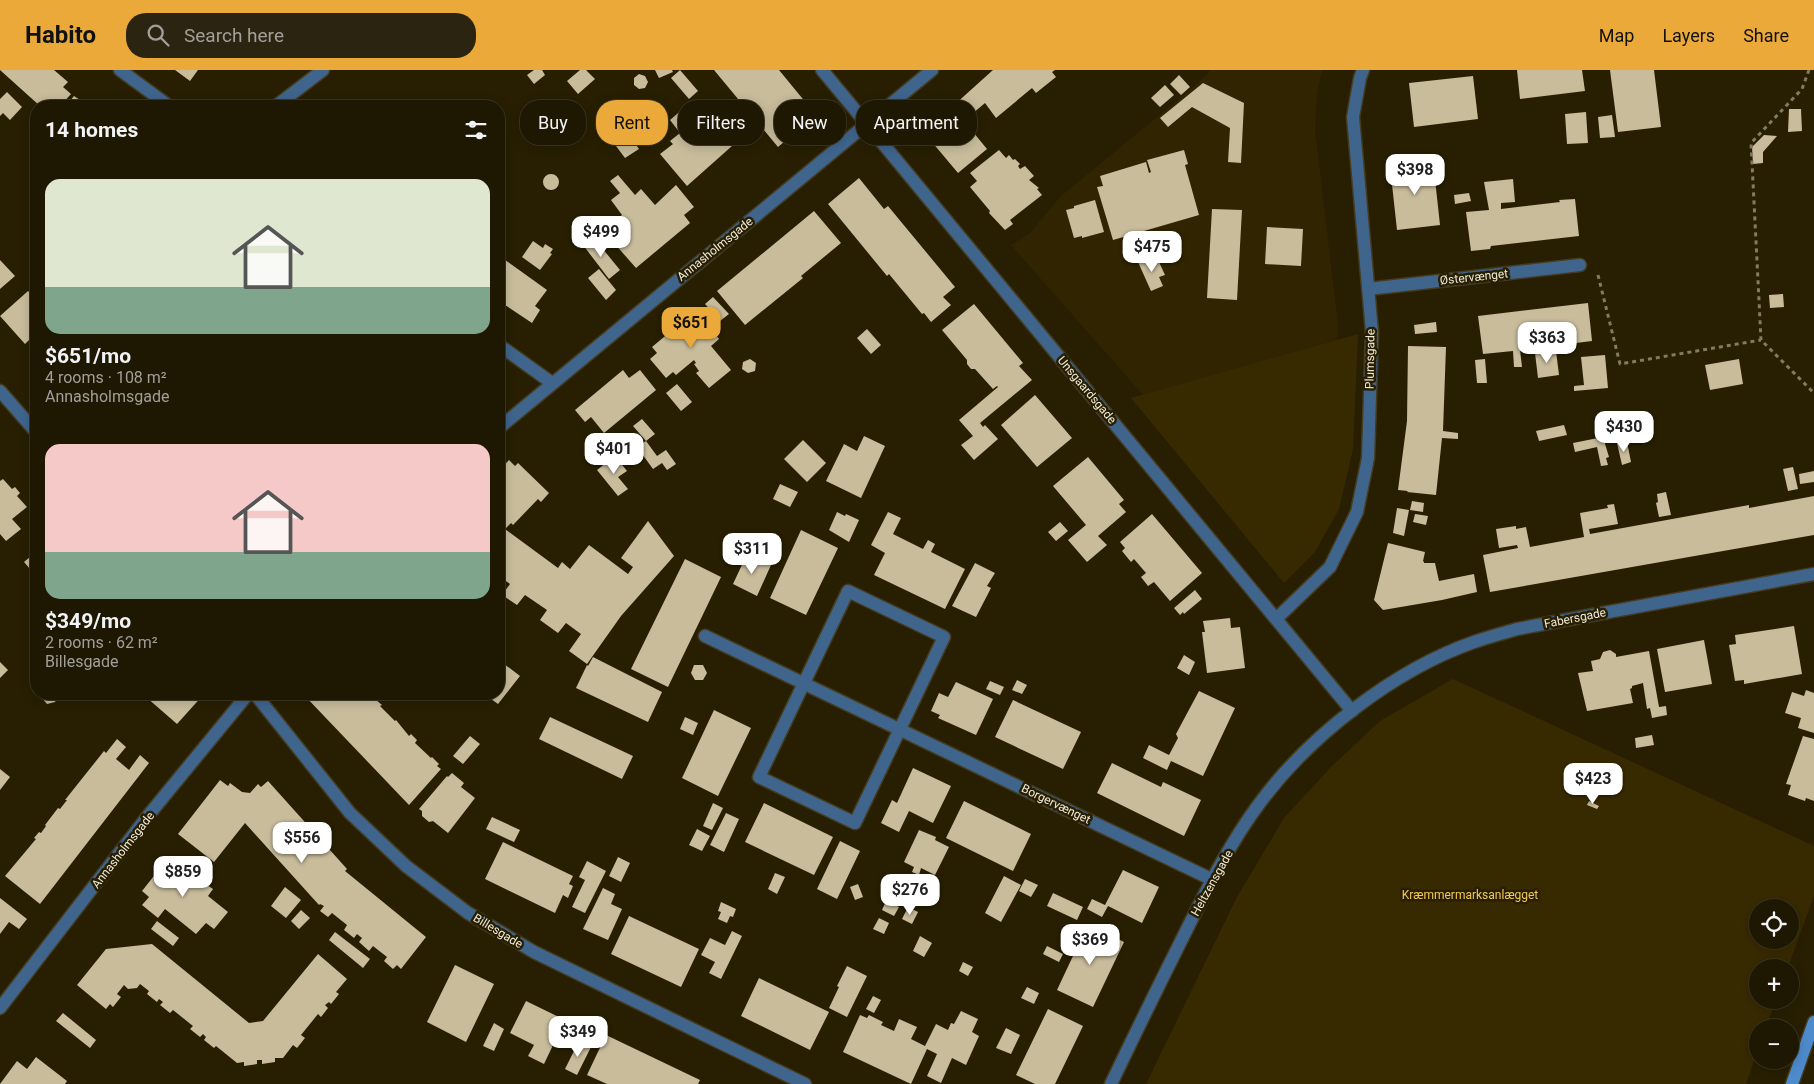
<!DOCTYPE html>
<meta charset="utf-8">
<style>
body{margin:0;font-family:Roboto,sans-serif;background:#2b2411;color:#f1f3f6;height:100vh;display:flex;flex-direction:column;font-size:19px;white-space:nowrap}
*{box-sizing:border-box;margin:0}
p{font-size:16px;color:#a19f99}
.icon{flex:none;width:28px;height:28px;fill:none;stroke:currentColor;stroke-width:2;stroke-linecap:round;stroke-linejoin:round}
.map{position:relative;flex:1;overflow:hidden}
.sheet{position:absolute;left:30px;top:30px;width:475px;height:600px;display:flex;flex-direction:column;background:#1e1702;border-radius:20px;box-shadow:0 2px 12px #0003,0 0 0 1px #3c3624}
.sheet>*{flex:none}
.guide{position:absolute;left:520px;top:30px;width:475px;height:45px;display:flex;gap:10px}
.buttons{position:absolute;left:1749px;top:829px;display:grid;gap:10px}
.buttons a{display:grid;place-items:center;width:50px;height:50px;border-radius:50%;background:#1e1702;box-shadow:0 2px 12px #0003,0 0 0 1px #3c3624;font-size:25px}
.price{position:absolute;translate:-50% -42px;padding:0 11px;border-radius:10px;background:#fff;color:#222;font-size:16px;line-height:32px;filter:drop-shadow(0 1px 2px #0008)}
.price::after{content:'';position:absolute;left:50%;top:30px;width:15px;height:11px;margin-left:-8px;background:inherit;clip-path:polygon(0 0,100% 0,50% 100%)}
.price.current{background:#eba939;color:#111}
ul{padding:0;list-style:none}
li{display:grid;align-content:center;gap:10px;height:265px;padding:0 15px}
li span{display:grid;place-items:center;height:155px;border-radius:15px;color:#555}
li>.icon{margin-inline-start:auto}
span .icon{width:90px;height:90px;fill:#fffc;stroke-width:1}
li b{font-size:21px}
h2{display:flex;justify-content:space-between;align-items:center;height:60px;padding:0 15px;font-size:21px}
.pill{padding:0 18px;border-radius:20px;background:#1e1702;box-shadow:0 2px 12px #0003,0 0 0 1px #3c3624;font-size:18px;line-height:45px}
.pill.current{background:#eba939;color:#111}
header{display:flex;align-items:center;gap:30px;box-sizing:border-box;height:70px;padding:0 25px;background:#eba939;color:#111}
header strong{font-size:24px}
nav{display:flex;gap:28px;margin-inline-start:auto;font-size:18px}
.search{width:350px;height:45px;background:#2b2411;display:flex;align-items:center;gap:12px;box-sizing:border-box;padding:0 18px;border-radius:20px;color:#a19f99;font-size:19px}
.map>svg:first-child{display:block}
.built{fill:#312400}
.green{fill:#382a00;fill-rule:evenodd}
.building{fill:#c8bc9b}
.lines{fill:none;stroke-linecap:round;stroke-linejoin:round}
.minor-casing{stroke:#443b20;stroke-width:15}
.tertiary-casing{stroke:#443b20;stroke-width:15}
.secondary-casing{stroke:#443b20;stroke-width:15}
.path{stroke:#827a63;stroke-width:3;stroke-dasharray:4 4;stroke-linecap:butt}
.minor{stroke:#3f658d;stroke-width:12}
.tertiary{stroke:#3f658d;stroke-width:12}
.secondary{stroke:#4e8bcc;stroke-width:12}
.labels{text-anchor:middle;dominant-baseline:central;stroke-width:5;stroke-linejoin:round;paint-order:stroke}
.street-label{font-size:12px;fill:#f0ead9;stroke:#281f02}
.park-label{font-size:12px;fill:#f1c951;stroke:#281f02}
</style>
<header>
<strong>Habito</strong>
<div class="search"><svg class="icon" aria-label="search" viewBox="0 0 24 24"><circle cx="10" cy="10" r="6"/><path d="M15 15l6 6"/></svg>Search here</div>
<nav><a>Map</a><a>Layers</a><a>Share</a></nav>
</header>
<div class="map">
<svg width="1814" height="1014" viewBox="0 0 1814 1014">
<rect width="100%" height="100%" fill="#281f02"/>
<path class="built" d="M1211,0H1322L1317,24L1315,60L1338,255L1337,270L1143,325L1011,175L1030,163L1061,126L1191,19Z"/>
<path class="green" d="M1358,264L1353,379L1339,439L1315,482L1284,513L1131,328Z
M1453,609L1814,776V826L1788,897L1758,898V930H1776L1766,957L1758,958L1757,982L1746,1014H1146L1237,827L1284,748L1331,697L1380,651ZM1758,838H1790V870H1758Z"/>
<path class="building" d="M0,0H54L68,12L63,17L71,24L60,36H40Z
M175,0H198L190,11Z
M534,0H542L545,5L534,14L527,5Z
M580,0H586L595,9L578,24L567,11Z
M655,0H672L673,2L659,8Z
M680,0L698,21L689,29L671,8Z
M714,0H779L816,45L778,77Z
M993,0H1055L1052,2L1056,7L1036,23L1032,18L996,48L985,33L965,50L966,52L969,49L977,59L973,62L987,79L958,103L921,59L951,34L953,36Z
M1517,0H1582L1585,21L1520,29Z
M1610,0H1654L1661,57L1618,62Z
M639,4L645,6L648,12L645,18L639,19L634,15V8Z
M1179,5L1190,17L1181,25L1170,14Z
M1473,6L1478,49L1414,57L1409,13Z
M1203,13L1244,33L1241,93L1228,92L1230,58L1192,37L1168,57L1160,48Z
M1165,15L1174,25L1160,37L1151,28Z
M7,22L22,37L10,50L3,43L0,46V29Z
M74,26L89,36H66Z
M691,32L702,45L704,43L732,76L687,116L660,84L673,74L670,71L680,63L670,50Z
M1789,39H1801L1802,61L1788,62Z
M1586,42L1588,73L1567,74L1565,44Z
M579,45L585,52L571,62L566,55Z
M1612,45L1615,67L1600,68L1598,47Z
M1764,65L1777,66L1763,82V93L1753,94L1752,77Z
M630,66L639,79L625,88L616,76Z
M999,80L1006,88L1009,85L1013,90L1015,89L1020,94L1018,96L1020,99L1025,96L1034,106L1029,110L1039,118L1037,119L1042,125L1010,150L1013,154L1005,160L989,143L990,141L970,117L977,111L970,103Z
M1184,80L1188,94L1185,95L1199,145L1113,170L1097,117L1103,116L1100,106L1146,92L1149,103L1151,102L1147,90Z
M1433,91L1440,155L1397,160L1390,96Z
M543 112a8 8 0 1 1 16 0a8 8 0 1 1-16 0Z
M618,105L635,125L641,119L655,135L676,115L694,137L684,145L690,153L636,198L614,173L621,167L610,154L622,145L611,130L620,123L610,111Z
M859,108L884,139L888,136L955,217L943,227L951,235L931,252L924,243L922,244L889,204L887,206L828,134Z
M1513,109L1515,132L1501,133V139L1560,132L1559,130L1575,129L1579,166L1491,176L1490,179L1471,181L1466,142L1489,140L1484,112Z
M1469,123L1471,131L1455,134L1454,125Z
M1095,130L1104,162L1082,168V166L1074,168L1066,140L1074,138V136Z
M1212,139L1242,140L1237,230L1207,228Z
M814,141L841,173L801,206L803,208L745,255L717,221Z
M1267,157L1303,159L1301,196L1265,194Z
M593,167L620,200L609,209L583,175Z
M533,171L543,178L545,174L553,179L550,183L552,184L540,200L522,187Z
M501,187L547,220L535,236L540,240L532,253L499,231V191Z
M1150,187L1153,194L1159,192L1165,205L1159,207L1163,216L1151,221L1138,192Z
M0,190L15,206L0,219Z
M599,199L616,220L606,230L588,208Z
M28,221L36,230V267L34,265L25,274L0,246Z
M1783,224L1784,237L1770,238L1769,225Z
M713,227L729,244L720,251L705,234Z
M1588,233L1592,271L1520,280L1522,297H1514L1513,281L1483,284L1478,246Z
M974,234L1023,293L1019,296L1032,310L980,353L983,357L985,355L998,369L974,390L961,375L973,366L959,350L998,317L997,316L993,319L975,299H971L967,294V290L942,260Z
M706,239L717,252L710,257L719,269L711,276L731,300L709,318L696,303L699,301L694,294L696,293L694,290L676,305L673,302L666,308L650,289L657,283L652,277L696,240L699,244Z
M1436,252L1437,262L1415,264L1414,255Z
M867,259L881,275L871,284L857,268Z
M36,275V286L31,280Z
M1408,276L1446,277L1443,361L1458,363V369L1442,368L1436,425L1407,422L1408,421L1398,420L1407,351Z
M1556,281L1559,305L1538,308L1535,283Z
M1605,285L1608,318L1574,321V316L1584,315L1581,287Z
M750,289L756,293L755,301L748,303L742,299L743,292Z
M1485,289L1487,313H1477L1475,290Z
M1739,289L1743,314L1710,320L1705,295Z
M623,300L629,308L640,300L656,320L604,363L591,347L585,352L575,340Z
M677,314L692,332L681,341L666,323Z
M1035,325L1072,368L1037,397L1001,355Z
M642,349L655,364L646,371L633,356Z
M1564,355L1567,365L1539,371L1536,361Z
M864,366L885,376L861,428L826,411L844,374L857,381Z
M1603,367L1609,387L1606,388L1608,395L1601,396L1597,377L1575,382L1573,373Z
M803,370L826,393L807,412L784,389Z
M646,371L657,386L666,380L676,394L667,400L662,393L653,399L637,377Z
M1627,372L1631,392L1622,395L1617,373Z
M615,386L627,401L618,407L628,419L618,426L597,400Z
M1088,387L1124,430L1119,434L1126,442L1098,466L1107,475L1087,492L1068,470L1086,455L1053,416Z
M509,390L515,396L518,393L549,423L541,432L538,429L513,455L511,453L505,459L558,498L562,492L570,499L589,475L628,504L633,497L621,488L648,451L674,486L621,546L587,594L569,581L581,564L566,553L558,563L540,550L547,540L525,525L517,535L502,525L510,514L499,506V401Z
M1793,397L1798,419L1788,421L1783,399Z
M1814,401V412L1800,414L1799,404Z
M3,409L12,419L15,417L20,423L17,426L27,437L12,449L21,459L6,471L0,464V411Z
M780,414L798,422L790,437L773,429Z
M1666,422L1671,445L1659,447L1656,433L1658,432L1657,424Z
M1814,426V465L1490,522L1483,485L1518,478L1517,475L1499,478L1496,459L1516,456V459L1526,457L1530,477L1584,467L1580,443L1608,438L1607,435L1614,434L1618,454L1589,459L1590,464L1749,435V438Z
M1412,431L1424,433L1423,442L1410,440Z
M1397,438L1409,440L1404,466L1393,463Z
M837,442L845,446L846,444L859,450L849,472L829,460Z
M888,442L901,448L893,464L923,479L928,470L935,474L931,482L965,499L945,539L874,505L885,483L871,475Z
M1152,444L1202,503L1170,531L1154,512L1148,516L1141,507L1146,503L1134,489L1131,492L1122,481L1125,478L1120,472Z
M1415,444L1428,446L1426,455L1413,452Z
M1060,452L1068,461L1056,471L1048,462Z
M801,460L838,478L806,545L770,528Z
M1388,473L1425,482L1423,491L1424,492V493H1435L1439,511L1474,504L1477,522L1442,530L1383,540L1374,530Z
M36,482V506L24,492Z
M747,484L771,495L757,526L733,514Z
M685,489L721,507L668,617L631,599Z
M975,493L995,503L987,516L991,518L976,547L952,536Z
M1195,520L1202,529L1184,544L1183,542L1180,545L1174,538Z
M1230,548L1231,558L1240,557L1245,598L1207,603L1202,562H1205L1203,551Z
M1794,556L1802,604L1744,614V610L1735,611L1729,575L1736,574L1735,565Z
M1704,570L1712,614L1665,622L1657,579Z
M1610,580L1616,584V587L1649,581L1659,637L1666,636L1667,645L1652,648L1650,638L1647,639L1643,613L1632,616V618L1630,619L1633,633L1587,641L1578,603L1593,601L1591,591L1600,589L1603,582Z
M1184,585L1195,592L1189,605L1177,598Z
M593,587L662,622L648,652L576,618L587,595L588,596Z
M499,590L520,606L498,634L484,624H499Z
M0,592L8,600L0,608Z
M694,595H703L707,603L703,610H695L691,603Z
M1017,610L1027,615L1022,624L1012,620Z
M990,611L1004,617L1000,625L986,619Z
M956,612L993,629L976,665L938,648L940,645L931,641L939,623L948,627Z
M1806,620L1814,623V663L1798,658L1801,648L1785,643L1792,622L1804,626Z
M1199,621L1235,638L1203,706L1171,691L1167,700L1143,688L1149,675L1169,685L1178,668L1176,664Z
M42,624H59L55,632L47,634L41,627Z
M149,624H204L177,654L146,627Z
M303,624H369L382,635L380,636L395,651L396,650L409,666L411,664L417,670L415,673L431,688L432,687L439,694L437,696L441,699L409,735Z
M1013,630L1081,662L1063,699L995,667Z
M714,640L751,658L718,726L682,708Z
M550,647L633,686L622,709L539,669Z
M685,647L698,653L693,665L680,659Z
M1652,665L1654,675L1636,678L1635,668Z
M470,666L480,674L463,694L453,686Z
M1803,666L1814,669V731L1806,728L1805,731L1788,725L1791,715L1786,714Z
M117,669L126,677L116,689L129,700L140,685L149,693L40,834L5,806L36,769L34,768L39,762L41,763L46,756L45,755L58,738L60,739L67,730H65L104,681L106,683Z
M1112,693L1161,717L1163,712L1201,730L1184,766L1097,723Z
M913,698L951,716L933,753L909,741L899,762L881,753L892,730L897,733Z
M0,699L10,707L0,720Z
M452,703L464,713L461,717L475,728L448,763L433,751L429,752L422,746V741L419,739L447,706L448,707Z
M220,710L228,716L230,713L242,722L250,723L258,714L261,717L268,711L347,799L345,801L426,867L401,899L397,895L393,899L384,891L387,887L373,876L369,881L359,872L362,868L357,864L354,868L344,860L347,855L332,843L328,847L320,841L324,836L320,834L319,835L245,753L214,792L178,764Z
M964,731L1031,764L1013,801L946,768Z
M1589,731L1599,736L1597,739L1587,735Z
M713,733L723,738L712,760L703,756Z
M764,733L833,767L814,805L745,772Z
M726,743L739,749L724,782L710,775Z
M492,747L520,760L514,772L486,759Z
M697,759L710,766L702,781L689,775Z
M919,760L936,767L935,770L949,777L935,805L921,798L919,805L912,802L914,797L904,792Z
M840,771L860,781L837,829L817,819Z
M503,772L573,806L569,814L573,816L568,828L563,825L555,843L485,809Z
M618,787L630,793L621,812L609,806Z
M587,791L606,801L585,843L572,837L585,810L579,807Z
M165,792L181,804L187,797L208,813L207,815L213,819L208,826L228,842L214,859L206,853L196,864L165,839L158,848L142,835L149,827L142,821Z
M1123,800L1159,817L1142,853L1108,836L1102,847L1087,839L1092,829L1105,835Z
M775,803L785,807L777,824L768,819Z
M1004,806L1021,815L1001,852L985,843Z
M1025,809L1038,815L1031,827L1019,821Z
M858,814L863,827L855,830L850,817Z
M285,817L301,830L286,848L271,836Z
M603,818L615,824L611,834L622,839L608,870L583,859Z
M1053,823L1083,837L1077,850L1047,836Z
M0,828L27,849L19,859L9,852L0,864Z
M886,831L899,837L894,846L882,840Z
M721,832L736,839L733,847L730,846L727,853L718,849L721,842L718,841Z
M908,837L918,842L912,854L902,849Z
M301,840L310,848L299,859L291,851Z
M629,846L699,879L681,917L611,884Z
M879,848L889,853L884,864L873,859Z
M157,851L179,868L173,876L151,859Z
M1088,854L1124,872L1093,937L1057,920Z
M732,861L742,866L721,909L709,903L715,892L701,885L710,868L725,875Z
M335,862L370,889L363,898L329,870Z
M920,866L932,873L924,887L913,881Z
M152,874L249,953L263,951L318,884L347,909L336,922L339,924L331,934L329,932L325,935L328,938L321,947L318,944L301,965L305,968L297,978L293,975L283,988H275V992L262,994V990H257V994L244,996V992L237,993L216,976L214,978L204,970L206,967L203,964L200,967L190,959L193,956L173,940L170,943L160,935L163,932L159,929L157,932L147,924L149,921L140,914L137,918L128,919L124,915L117,924L121,927L113,937L110,934L106,939L77,915L106,879Z
M1047,876L1063,884L1059,892L1043,884Z
M963,892L973,897L968,906L959,901Z
M455,895L494,914L466,972L427,952Z
M847,896L867,906L847,947L829,938L839,917L837,916Z
M759,908L829,942L810,980L741,946Z
M1027,917L1039,923L1034,934L1021,928Z
M873,926L881,930L874,943L866,939Z
M526,931L565,950L544,994L528,986L534,975L510,963Z
M1048,939L1083,956L1055,1014H1035L1016,1005Z
M961,941L978,949L972,962L979,966L966,995L952,988L941,1013L927,1006L937,984L927,979L911,1014L843,982L860,945L867,948L869,945L883,952L881,955L894,961L899,949L917,957L911,969L925,976L936,954L948,960L951,953L954,954Z
M63,943L96,970L90,978L56,951Z
M494,953L504,959L494,981L483,976Z
M1006,958L1020,965L1011,984L996,978Z
M606,965L700,1010L698,1014H607L587,1005Z
M579,971L591,977L577,1005L565,999Z
M36,987L67,1011L65,1014H0L17,991L27,999Z"/>
<g class="lines">
<g class="minor-casing">
<path id="minor" d="M120,0L169,36
M822,0L1352,641
M276,36L323,0
M1368,219L1580,195
M499,275L552,313
M0,321L36,362
M499,358L932,0
M848,521L944,567L855,753L759,707Z
M1276,549L1330,497L1357,442L1368,388L1372,262L1353,47L1360,8L1363,0
M705,566L1211,809
M255,624L350,743L406,796L468,843L534,882L805,1014
M0,938L147,747L248,624"/>
</g>
<g class="tertiary-casing">
<path id="tertiary" d="M1111,1014C1133,968 1156,921 1179,875C1203,827 1227,777 1259,734C1309,666 1394,600 1474,572C1488,567 1503,563 1517,559L1814,504"/>
</g>
<g class="secondary-casing">
<path id="secondary" d="M1792,1014L1814,952"/>
</g>
<path class="path" d="M1809,0L1802,19L1751,73L1761,270L1814,323
M1598,205L1620,294L1761,270"/>
<use href="#minor" class="minor"/>
<use href="#tertiary" class="tertiary"/>
<use href="#secondary" class="secondary"/>
</g>
<g class="labels">
<g class="street-label">
<text transform="translate(715 179) rotate(-39)">Annasholmsgade</text>
<text transform="translate(1474 207) rotate(-6)">Østervænget</text>
<text transform="translate(1370 289) rotate(-89)">Plumsgade</text>
<text transform="translate(1087 320) rotate(50)">Unsgaardsgade</text>
<text transform="translate(1575 548) rotate(-11)">Fabersgade</text>
<text transform="translate(1056 734) rotate(26)">Borgervænget</text>
<text transform="translate(123 780) rotate(-52)">Annasholmsgade</text>
<text transform="translate(1212 813) rotate(-61)">Heltzensgade</text>
<text transform="translate(498 861) rotate(31)">Billesgade</text>
</g>
<g class="park-label">
<text x="1470" y="825">Kræmmermarksanlægget</text>
</g>
</g>
</svg>
<div class="buttons">
<a><svg class="icon" aria-label="locate" viewBox="0 0 24 24"><circle cx="12" cy="12" r="6"/><path d="M12 2v4M12 18v4M2 12h4M18 12h4"/></svg></a>
<a>+</a>
<a>−</a>
</div>
<b class="price" style="left:1415px;top:126px">$398</b>
<b class="price" style="left:601px;top:188px">$499</b>
<b class="price" style="left:1152px;top:203px">$475</b>
<b class="price current" style="left:691px;top:279px">$651</b>
<b class="price" style="left:1547px;top:294px">$363</b>
<b class="price" style="left:1624px;top:383px">$430</b>
<b class="price" style="left:614px;top:405px">$401</b>
<b class="price" style="left:752px;top:505px">$311</b>
<b class="price" style="left:1593px;top:735px">$423</b>
<b class="price" style="left:302px;top:794px">$556</b>
<b class="price" style="left:183px;top:828px">$859</b>
<b class="price" style="left:910px;top:846px">$276</b>
<b class="price" style="left:1090px;top:896px">$369</b>
<b class="price" style="left:578px;top:988px">$349</b>
<div class="guide">
<a class="pill">Buy</a>
<a class="pill current">Rent</a>
<a class="pill">Filters</a>
<a class="pill">New</a>
<a class="pill">Apartment</a>
</div>
<section class="sheet">
<h2>14 homes<svg class="icon" aria-label="filters" viewBox="0 0 24 24"><path d="M4 7h16M4 17h16"/><circle cx="9" cy="7" r="2"/><circle cx="15" cy="17" r="2"/></svg></h2>
<ul>
<li><span style="background:linear-gradient(#dfe7d0 70%,#7fa58c 0)"><svg class="icon" aria-label="home" viewBox="0 0 24 24"><path d="M3 11l9-7 9 7M6 9v11h12V9"/></svg></span><div><b>$651/mo</b><p>4 rooms · 108 m²</p><p>Annasholmsgade</p></div></li>
<li><span style="background:linear-gradient(#f6c9c9 70%,#7fa58c 0)"><svg class="icon" aria-label="home" viewBox="0 0 24 24"><path d="M3 11l9-7 9 7M6 9v11h12V9"/></svg></span><div><b>$349/mo</b><p>2 rooms · 62 m²</p><p>Billesgade</p></div></li>
</ul>
</section>
</div>
